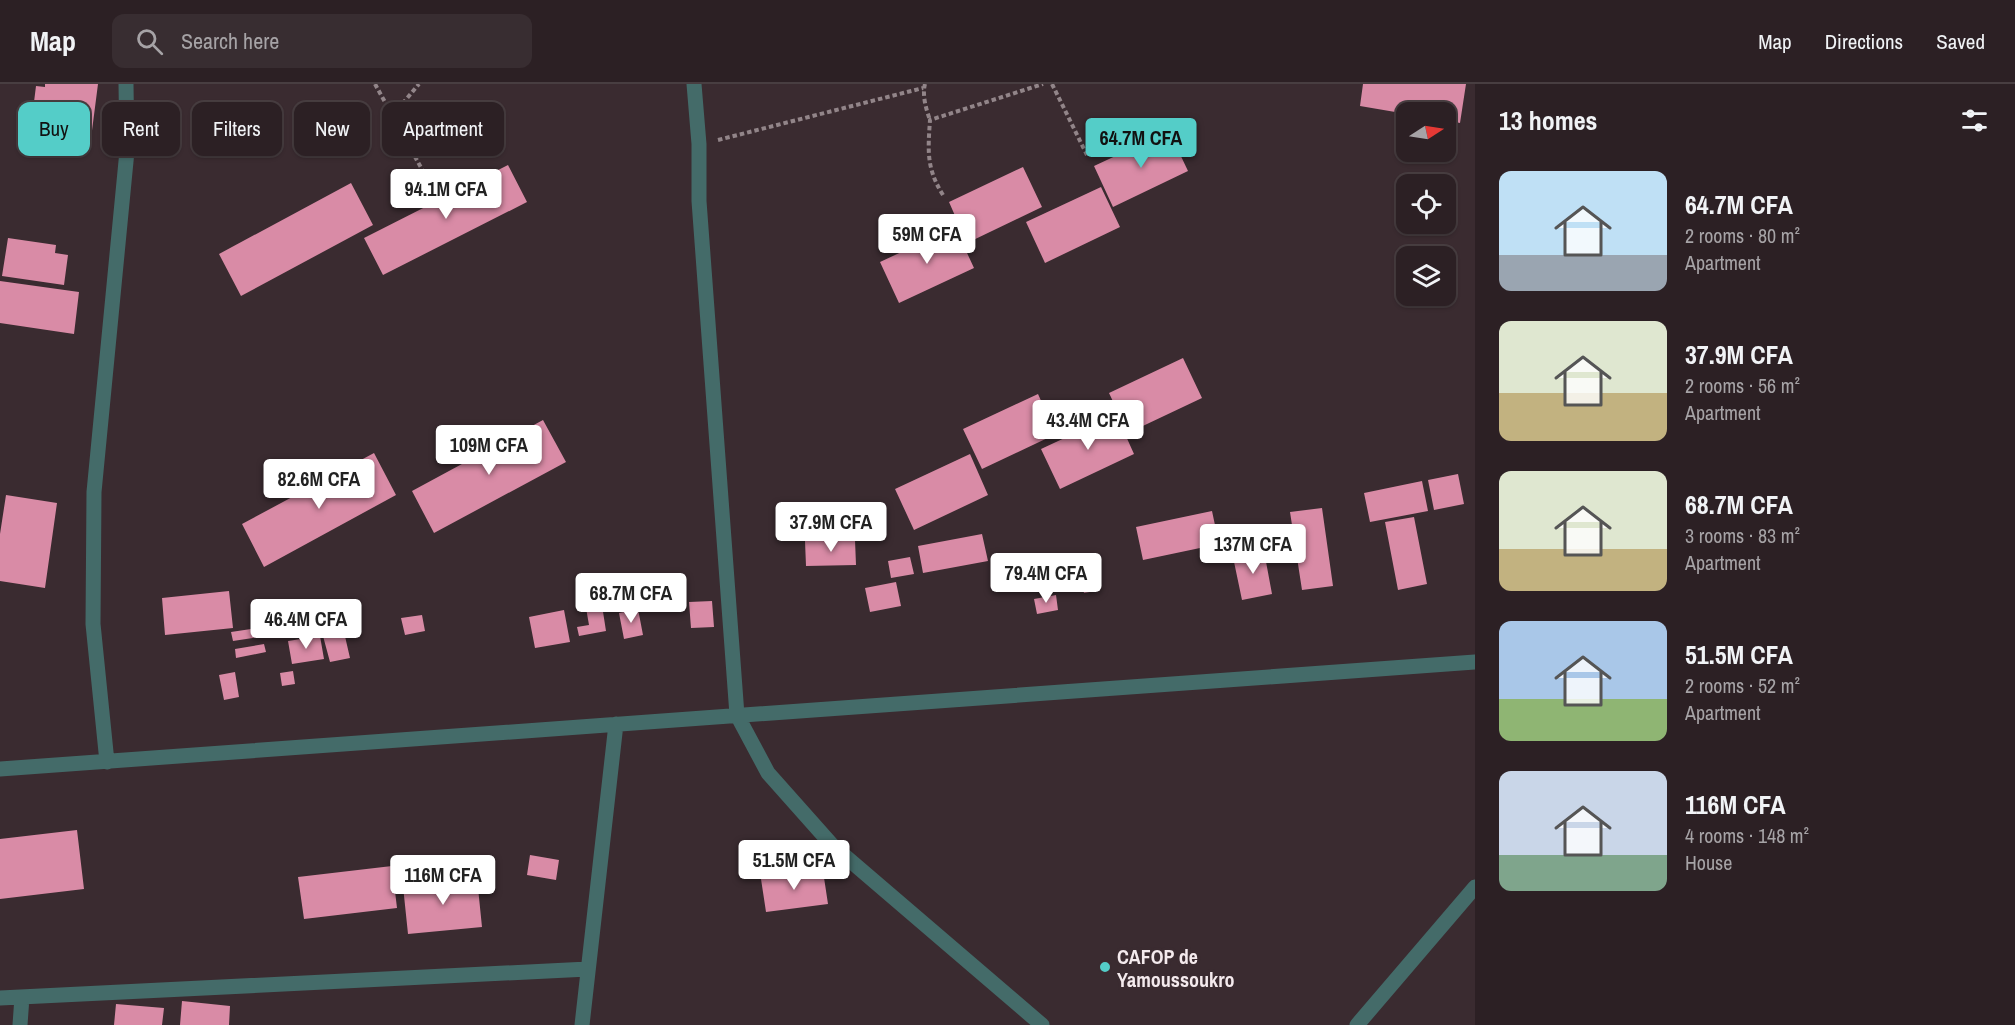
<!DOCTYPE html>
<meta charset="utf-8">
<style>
body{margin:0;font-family:"Archivo Narrow",sans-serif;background:#382d31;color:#f1f3f6;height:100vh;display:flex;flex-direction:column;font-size:22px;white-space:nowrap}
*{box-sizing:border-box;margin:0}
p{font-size:20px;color:#a6a3a6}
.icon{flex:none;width:33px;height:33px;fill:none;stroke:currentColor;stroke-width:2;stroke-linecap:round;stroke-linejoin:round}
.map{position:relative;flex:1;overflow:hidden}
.side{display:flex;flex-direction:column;background:#2c2024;width:540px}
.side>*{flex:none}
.hud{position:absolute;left:18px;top:18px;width:570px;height:54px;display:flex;gap:12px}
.needle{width:39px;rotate:78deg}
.fabs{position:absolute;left:1396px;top:18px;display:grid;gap:12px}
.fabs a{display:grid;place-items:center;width:60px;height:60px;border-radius:12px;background:#2c2024;box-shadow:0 2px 4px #0004,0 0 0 2px #483e41;font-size:30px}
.price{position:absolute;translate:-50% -51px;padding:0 14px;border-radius:6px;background:#fff;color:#222;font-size:20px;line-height:39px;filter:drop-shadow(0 2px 3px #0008)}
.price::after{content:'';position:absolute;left:50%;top:36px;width:18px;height:14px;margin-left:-9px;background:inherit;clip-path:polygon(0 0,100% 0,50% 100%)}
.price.on{background:#54cdc8;color:#111}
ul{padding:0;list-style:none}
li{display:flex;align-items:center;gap:18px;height:150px;padding:0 24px}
li span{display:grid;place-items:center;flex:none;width:168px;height:120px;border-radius:12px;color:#555}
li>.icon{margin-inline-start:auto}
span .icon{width:72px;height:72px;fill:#fffc;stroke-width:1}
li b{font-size:26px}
h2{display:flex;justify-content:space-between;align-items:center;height:72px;padding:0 24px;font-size:26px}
.chip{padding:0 21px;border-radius:12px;background:#2c2024;box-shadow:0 2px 4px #0004,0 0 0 2px #483e41;font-size:21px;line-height:54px}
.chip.on{background:#54cdc8;color:#111}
header{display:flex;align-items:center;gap:36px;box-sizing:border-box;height:84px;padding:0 30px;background:#2c2024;border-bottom:2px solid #483e41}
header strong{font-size:28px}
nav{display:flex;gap:33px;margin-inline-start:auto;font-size:21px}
.search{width:420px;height:54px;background:#382d31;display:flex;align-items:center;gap:15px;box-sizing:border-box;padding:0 21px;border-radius:12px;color:#a6a3a6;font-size:22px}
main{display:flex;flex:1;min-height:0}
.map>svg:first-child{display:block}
.building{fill:#d98ba6}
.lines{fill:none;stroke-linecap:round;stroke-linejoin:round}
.path{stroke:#928589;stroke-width:4;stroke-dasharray:4.5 3;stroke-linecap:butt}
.minor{stroke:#446b69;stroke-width:15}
.poi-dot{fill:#54cdc8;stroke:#3a2b30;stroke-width:2}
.labels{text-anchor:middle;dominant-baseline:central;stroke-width:6;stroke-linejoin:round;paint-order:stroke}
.poi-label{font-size:20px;font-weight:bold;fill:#f4eaed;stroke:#3a2b30;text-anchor:start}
</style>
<header>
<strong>Map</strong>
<div class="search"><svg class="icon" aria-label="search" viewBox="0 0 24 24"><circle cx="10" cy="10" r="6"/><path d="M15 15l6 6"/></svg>Search here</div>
<nav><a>Map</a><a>Directions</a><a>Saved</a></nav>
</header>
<main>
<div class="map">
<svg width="1475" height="941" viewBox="0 0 1475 941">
<rect width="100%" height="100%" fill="#3a2b30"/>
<path class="building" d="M45,0H98L90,62L38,54L41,28L33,26L36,2L45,3Z
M1363,0H1466L1460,39L1446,36V28H1407V30L1360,22Z
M1169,47L1188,87L1113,123L1094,82Z
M508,81L527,118L383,191L364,154Z
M1023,83L1042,123L967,159L949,118Z
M351,99L373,141L241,212L219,170Z
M1101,103L1120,143L1045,179L1026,138Z
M955,143L974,184L899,219L880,178Z
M8,154L56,161L55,169L68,171L64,201L2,192Z
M0,197L79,208L74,250L0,239Z
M1183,274L1202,314L1128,349L1109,309Z
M1038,310L1056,350L982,385L963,345Z
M1116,330L1134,370L1060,405L1041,365Z
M543,336L566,378L434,449L412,407Z
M374,369L396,411L264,483L242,440Z
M970,370L988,411L914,446L895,405Z
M1458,390L1464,420L1434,426L1428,396Z
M1422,397L1428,427L1370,438L1364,409Z
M6,411L57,419L45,504L0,497V450Z
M1322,424L1333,502L1302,506L1290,428Z
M1212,427L1219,460L1143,476L1136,443Z
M1414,433L1427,500L1398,506L1385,438Z
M982,450L988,477L923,489L918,462Z
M855,456L856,481L806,482L805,457Z
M1264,467L1272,510L1242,516L1233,473Z
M910,473L914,490L891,494L888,477Z
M1092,492L1095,507L1084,509L1081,495Z
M896,498L901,522L870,528L865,504Z
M229,507L233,544L165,551L162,514Z
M1056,511L1058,526L1037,530L1034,515Z
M601,515L606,547L579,552L577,543L589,541L585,518Z
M712,517L714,543L691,544L689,518Z
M638,525L643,551L624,555L619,529Z
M564,526L570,558L535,564L529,533Z
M422,531L425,547L405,551L401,534Z
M264,543L265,552L233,557L231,548Z
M344,548L350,574L330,578L323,552Z
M320,552L324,575L292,580L288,557Z
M264,560L266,568L236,574L235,565Z
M293,587L295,600L282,602L280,589Z
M235,588L239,613L224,616L219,591Z
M77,746L84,805L0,815V755Z
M530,771L559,776L556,796L527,791Z
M392,782L397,824L304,835L298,793Z
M823,787L828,820L766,828L761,795Z
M477,794L482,843L408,850L403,802Z
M182,917L230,922L229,941H180Z
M116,920L164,924L162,941H114Z"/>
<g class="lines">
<path class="path" d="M375,0L435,109
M925,0C922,11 926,25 930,36
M1052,0L1087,71
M393,31L419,0
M718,56L923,4
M943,111C926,84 928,66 930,36L1043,0"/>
<path class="minor" d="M694,0L699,60V117L737,631L768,689L832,761L1042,941
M107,678L93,540L94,408L127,67L126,0
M0,685L1475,578
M0,914L588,885
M20,941L22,913
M582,941L616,640
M1357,941L1475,803"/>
</g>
<circle class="poi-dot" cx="1105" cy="883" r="6"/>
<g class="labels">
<g class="poi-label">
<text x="1117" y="872">CAFOP de<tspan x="1117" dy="23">Yamoussoukro</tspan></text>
</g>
</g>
</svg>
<div class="fabs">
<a><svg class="needle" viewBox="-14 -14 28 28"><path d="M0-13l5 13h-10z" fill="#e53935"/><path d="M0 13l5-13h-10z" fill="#a6a3a6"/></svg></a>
<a><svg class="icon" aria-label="locate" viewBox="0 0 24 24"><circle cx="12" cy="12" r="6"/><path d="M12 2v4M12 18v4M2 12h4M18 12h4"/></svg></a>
<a><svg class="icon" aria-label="layers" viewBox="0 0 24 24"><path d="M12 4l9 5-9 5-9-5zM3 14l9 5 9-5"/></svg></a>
</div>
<b class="price on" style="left:1141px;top:85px">64.7M CFA</b>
<b class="price" style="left:446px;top:136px">94.1M CFA</b>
<b class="price" style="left:927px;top:181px">59M CFA</b>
<b class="price" style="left:1088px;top:367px">43.4M CFA</b>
<b class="price" style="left:489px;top:392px">109M CFA</b>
<b class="price" style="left:319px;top:426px">82.6M CFA</b>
<b class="price" style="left:831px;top:469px">37.9M CFA</b>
<b class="price" style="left:1253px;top:491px">137M CFA</b>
<b class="price" style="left:1046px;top:520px">79.4M CFA</b>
<b class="price" style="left:631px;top:540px">68.7M CFA</b>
<b class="price" style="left:306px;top:566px">46.4M CFA</b>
<b class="price" style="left:794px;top:807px">51.5M CFA</b>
<b class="price" style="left:443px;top:822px">116M CFA</b>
<div class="hud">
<a class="chip on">Buy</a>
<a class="chip">Rent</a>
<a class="chip">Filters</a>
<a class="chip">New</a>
<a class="chip">Apartment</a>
</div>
</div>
<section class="side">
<h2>13 homes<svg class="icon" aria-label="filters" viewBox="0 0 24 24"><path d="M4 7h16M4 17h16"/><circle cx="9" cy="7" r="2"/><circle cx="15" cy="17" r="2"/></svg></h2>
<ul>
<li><span style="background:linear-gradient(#bfe0f5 70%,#9aa5b1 0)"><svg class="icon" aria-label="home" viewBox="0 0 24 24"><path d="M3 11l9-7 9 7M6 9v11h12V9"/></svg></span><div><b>64.7M CFA</b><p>2 rooms · 80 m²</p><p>Apartment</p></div></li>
<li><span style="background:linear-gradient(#dfe7d0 60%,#c2b280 0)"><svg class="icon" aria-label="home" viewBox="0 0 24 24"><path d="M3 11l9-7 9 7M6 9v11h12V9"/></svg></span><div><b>37.9M CFA</b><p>2 rooms · 56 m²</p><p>Apartment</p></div></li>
<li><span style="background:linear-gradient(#dfe7d0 65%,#c2b280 0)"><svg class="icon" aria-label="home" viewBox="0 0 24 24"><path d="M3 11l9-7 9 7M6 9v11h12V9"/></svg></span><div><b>68.7M CFA</b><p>3 rooms · 83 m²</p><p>Apartment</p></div></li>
<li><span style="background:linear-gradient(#a9c7e8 65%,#8fb573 0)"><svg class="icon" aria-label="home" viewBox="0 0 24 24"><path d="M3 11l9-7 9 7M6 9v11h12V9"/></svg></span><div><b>51.5M CFA</b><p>2 rooms · 52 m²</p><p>Apartment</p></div></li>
<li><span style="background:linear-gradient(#c9d6e8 70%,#7fa58c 0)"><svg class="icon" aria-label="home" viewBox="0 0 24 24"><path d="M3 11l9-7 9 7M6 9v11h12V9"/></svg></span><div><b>116M CFA</b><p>4 rooms · 148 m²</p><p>House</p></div></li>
</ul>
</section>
</main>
